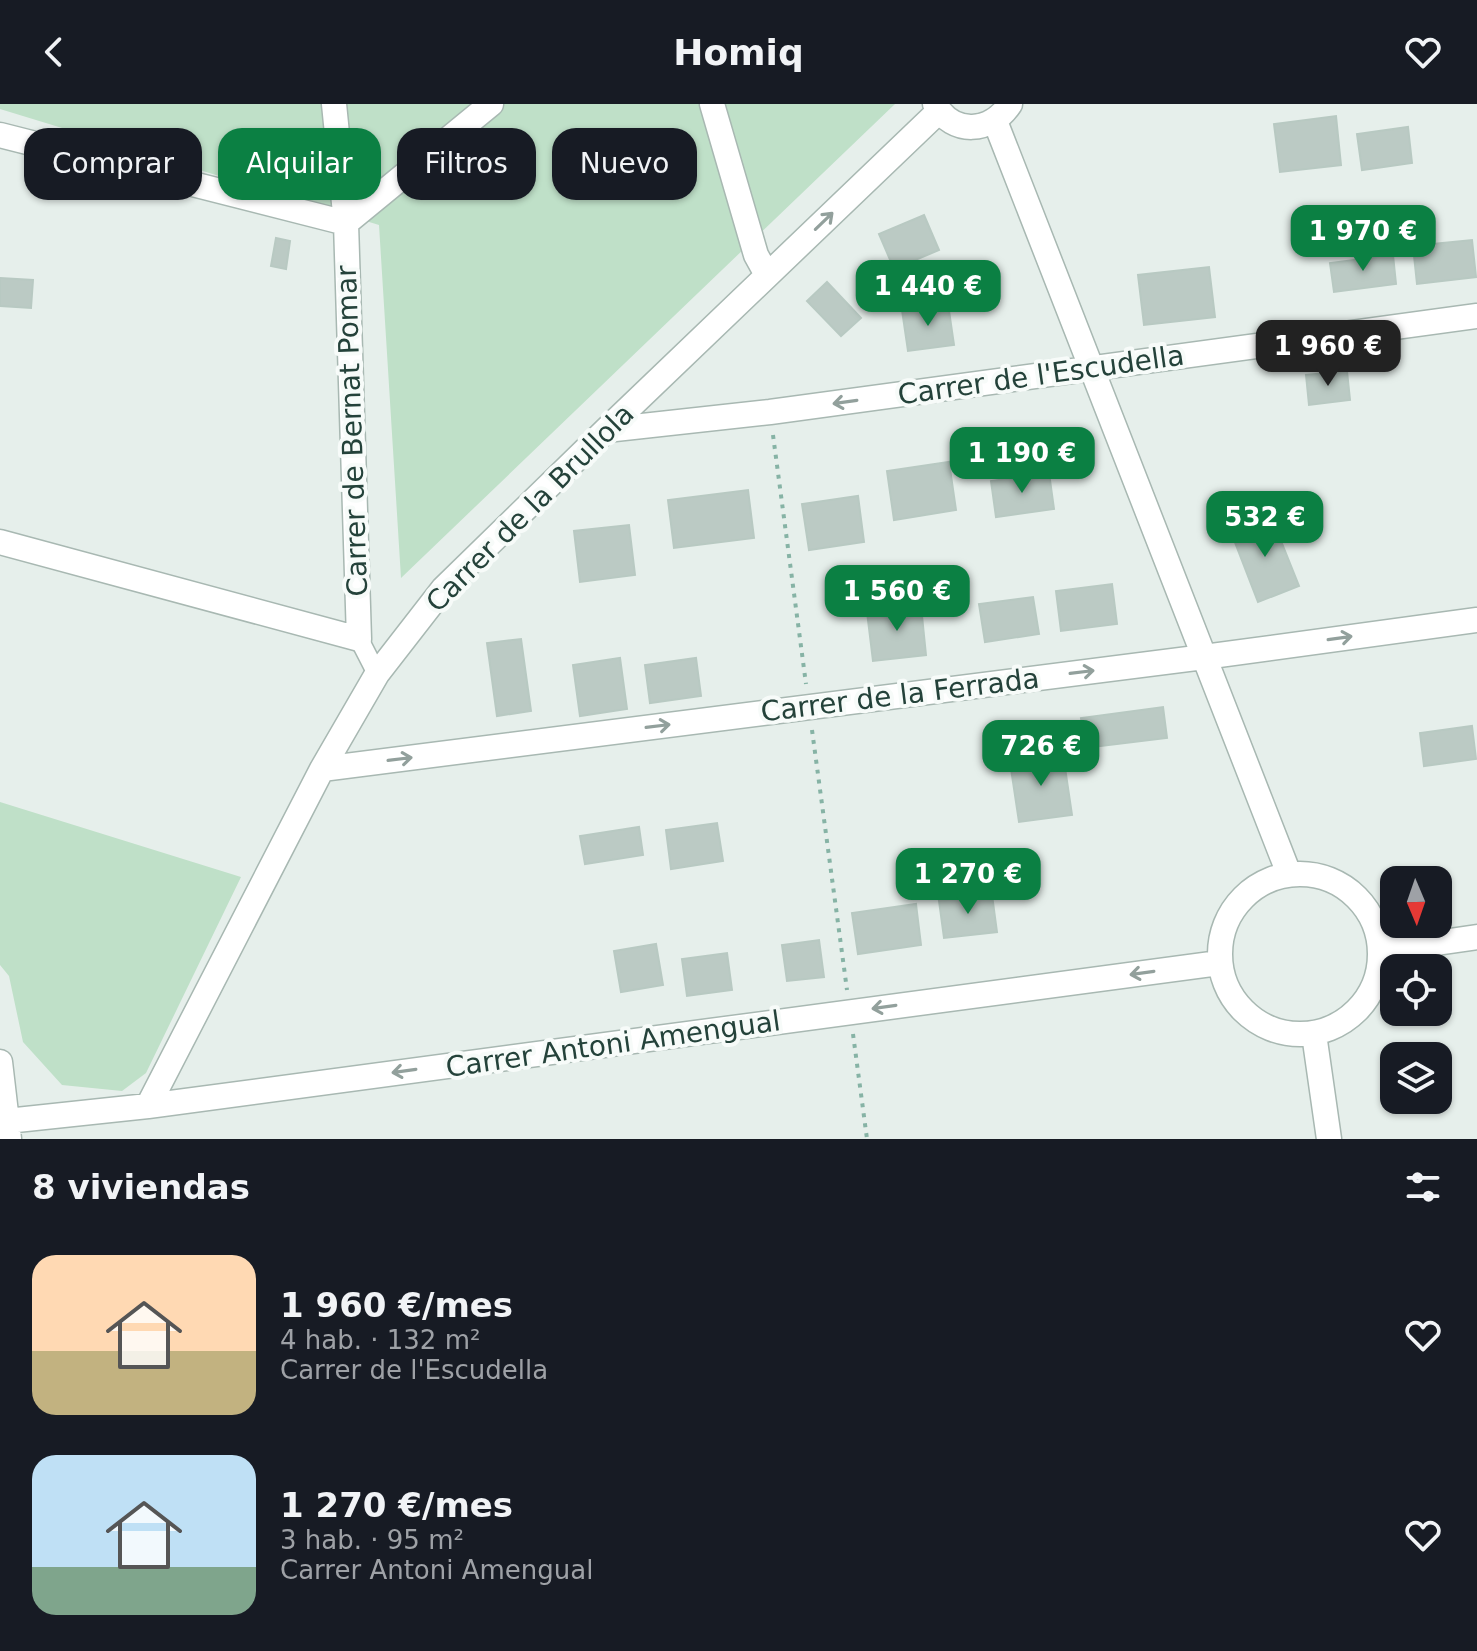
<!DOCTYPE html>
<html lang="es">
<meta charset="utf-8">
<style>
body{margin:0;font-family:"DejaVu Sans",sans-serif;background:#20242c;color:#f1f3f6;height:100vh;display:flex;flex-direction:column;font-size:30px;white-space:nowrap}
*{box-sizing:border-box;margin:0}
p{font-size:26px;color:#9ea1a6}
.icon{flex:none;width:44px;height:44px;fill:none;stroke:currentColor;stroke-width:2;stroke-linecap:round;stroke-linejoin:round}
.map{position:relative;height:1035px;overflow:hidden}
.panel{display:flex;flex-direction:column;background:#171b24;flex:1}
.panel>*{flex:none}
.guide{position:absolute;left:24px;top:24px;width:800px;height:72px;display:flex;gap:16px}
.needle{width:52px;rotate:178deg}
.buttons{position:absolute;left:1380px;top:762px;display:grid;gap:16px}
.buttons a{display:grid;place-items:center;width:72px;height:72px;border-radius:16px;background:#171b24;box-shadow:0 2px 6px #0004;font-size:40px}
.price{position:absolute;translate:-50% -68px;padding:0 18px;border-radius:16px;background:#0b8043;color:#fff;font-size:26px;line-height:52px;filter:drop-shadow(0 2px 4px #0008)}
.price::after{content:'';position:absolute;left:50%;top:48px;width:24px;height:18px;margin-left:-12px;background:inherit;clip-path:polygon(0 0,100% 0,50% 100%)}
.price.selected{background:#222;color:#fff}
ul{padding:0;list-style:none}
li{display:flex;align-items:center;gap:24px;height:200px;padding:0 32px}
li span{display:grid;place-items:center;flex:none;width:224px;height:160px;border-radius:24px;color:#555}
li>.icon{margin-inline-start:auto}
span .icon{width:96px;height:96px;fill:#fffc;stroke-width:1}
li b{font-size:34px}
h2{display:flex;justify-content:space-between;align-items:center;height:96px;padding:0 32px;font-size:34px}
.tag{padding:0 28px;border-radius:24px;background:#171b24;box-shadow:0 2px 6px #0004;font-size:28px;line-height:72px}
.tag.selected{background:#0b8043;color:#fff}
header{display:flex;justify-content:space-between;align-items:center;height:104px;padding:0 32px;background:#171b24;font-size:36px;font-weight:800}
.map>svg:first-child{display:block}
.green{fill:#bfe0c8}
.building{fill:#bbcac4;stroke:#b8c9c2;stroke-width:2}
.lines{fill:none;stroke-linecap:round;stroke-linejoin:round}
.pedestrian-casing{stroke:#a8b8b2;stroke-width:21}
.minor-casing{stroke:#a8b8b2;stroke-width:27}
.path{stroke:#86b3a5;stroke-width:4;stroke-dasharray:4 6;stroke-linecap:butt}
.pedestrian{stroke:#fff;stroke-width:18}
.minor{stroke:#fff;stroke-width:24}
.oneway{stroke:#92a09c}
.labels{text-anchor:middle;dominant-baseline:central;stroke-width:8;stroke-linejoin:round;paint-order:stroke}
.street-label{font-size:28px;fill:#24423a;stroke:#f7fbf9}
</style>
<header><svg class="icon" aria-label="back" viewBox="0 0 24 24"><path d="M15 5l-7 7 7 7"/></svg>Homiq<svg class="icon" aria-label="heart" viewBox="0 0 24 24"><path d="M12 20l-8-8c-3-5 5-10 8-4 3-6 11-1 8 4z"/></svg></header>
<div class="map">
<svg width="1477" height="1035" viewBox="0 0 1477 1035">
<rect width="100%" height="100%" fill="#e6efeb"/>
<path class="green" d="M0,0H895L401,474L379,121L0,5Z
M0,698L241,773L146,969L122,987L62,981L23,938L9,872L0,861Z"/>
<path class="building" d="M1336,12L1341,61L1280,68L1274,20Z
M1408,23L1412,59L1362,66L1357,30Z
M924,111L939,146L894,165L879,130Z
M276,134L290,137L286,165L271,162Z
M1472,136L1476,173L1417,180L1413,142Z
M1393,151L1396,180L1334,188L1330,159Z
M1209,163L1215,213L1144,221L1138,171Z
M0,174L33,176L31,204L0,202Z
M827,178L861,214L841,232L807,197Z
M948,200L954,241L908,247L902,206Z
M1347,267L1350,296L1309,301L1306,271Z
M949,358L956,406L894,416L887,367Z
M1049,369L1054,405L996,413L991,377Z
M748,386L754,434L674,444L668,396Z
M858,392L864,438L809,446L802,400Z
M1271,412L1299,482L1258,498L1231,428Z
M629,421L635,471L580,478L574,427Z
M1112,480L1117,520L1061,527L1056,487Z
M1033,493L1039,530L985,538L979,500Z
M921,502L926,551L873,557L867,508Z
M521,535L531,607L497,612L487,539Z
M620,554L627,605L580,612L573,561Z
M696,554L701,592L650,599L645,561Z
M1163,603L1167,634L1085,644L1081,614Z
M1472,622L1476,655L1424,662L1420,629Z
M1063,650L1072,711L1019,718L1010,658Z
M717,719L723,757L671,765L666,726Z
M639,723L643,751L585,760L580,732Z
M992,791L997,828L944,834L939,797Z
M916,800L921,841L858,850L852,809Z
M819,836L824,873L787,877L782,841Z
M656,840L663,881L621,888L614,847Z
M727,849L732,886L687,892L682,855Z"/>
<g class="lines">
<g class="pedestrian-casing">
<path id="pedestrian" d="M359,535L377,570"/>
</g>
<g class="minor-casing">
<path id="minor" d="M712,0L756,151L767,171
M935,0C953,32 991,29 1010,0
M995,17L1289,770
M0,31L346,119L491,0
M606,326L770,308L1477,212
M0,438L359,535L346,119L334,0
M322,665L1204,553L1477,516
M1220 850a80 80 0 1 1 160 0a80 80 0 1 1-160 0Z
M1381,847L1477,833
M1314,930L1329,1035
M0,958L9,1035
M148,1002L322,665L377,570L443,485L606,326L939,7
M7,1017L148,1002L1219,859"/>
</g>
<path class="path" d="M773,331L806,580
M812,626L847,886
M853,930L867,1035"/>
<use href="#pedestrian" class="pedestrian"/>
<use href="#minor" class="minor"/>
</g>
<defs><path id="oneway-shaft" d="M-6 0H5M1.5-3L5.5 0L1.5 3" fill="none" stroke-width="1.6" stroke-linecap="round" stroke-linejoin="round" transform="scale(2)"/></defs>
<g class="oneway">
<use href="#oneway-shaft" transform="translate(824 117) rotate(-44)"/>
<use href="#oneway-shaft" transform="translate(845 298) rotate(172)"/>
<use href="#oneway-shaft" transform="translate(1340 534) rotate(-8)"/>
<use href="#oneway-shaft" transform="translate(1082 568) rotate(-7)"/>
<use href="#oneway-shaft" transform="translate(658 622) rotate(-7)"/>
<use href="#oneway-shaft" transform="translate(400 655) rotate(-7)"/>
<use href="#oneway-shaft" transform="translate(1142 869) rotate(172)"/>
<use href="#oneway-shaft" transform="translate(884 903) rotate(172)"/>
<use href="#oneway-shaft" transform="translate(404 967) rotate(172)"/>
</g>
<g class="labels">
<g class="street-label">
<text transform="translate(1041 271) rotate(-8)">Carrer de l'Escudella</text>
<text transform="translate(352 327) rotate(-92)">Carrer de Bernat Pomar</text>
<text transform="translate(530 404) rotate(-45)">Carrer de la Brullola</text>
<text transform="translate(900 591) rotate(-7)">Carrer de la Ferrada</text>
<text transform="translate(613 940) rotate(-8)">Carrer Antoni Amengual</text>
</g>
</g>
</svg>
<div class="buttons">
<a><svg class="needle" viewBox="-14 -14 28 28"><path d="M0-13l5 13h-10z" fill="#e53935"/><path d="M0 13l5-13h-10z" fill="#9ea1a6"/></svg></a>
<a><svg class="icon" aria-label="locate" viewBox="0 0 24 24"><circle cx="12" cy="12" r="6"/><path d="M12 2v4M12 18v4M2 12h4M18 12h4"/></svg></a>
<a><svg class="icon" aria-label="layers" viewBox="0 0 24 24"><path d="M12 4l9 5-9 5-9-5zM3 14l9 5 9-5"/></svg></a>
</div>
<b class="price" style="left:1363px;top:169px">1 970 €</b>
<b class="price" style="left:928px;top:224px">1 440 €</b>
<b class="price selected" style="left:1328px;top:284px">1 960 €</b>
<b class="price" style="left:1022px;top:391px">1 190 €</b>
<b class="price" style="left:1265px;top:455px">532 €</b>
<b class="price" style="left:897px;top:529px">1 560 €</b>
<b class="price" style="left:1041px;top:684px">726 €</b>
<b class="price" style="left:968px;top:812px">1 270 €</b>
<div class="guide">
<a class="tag">Comprar</a>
<a class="tag selected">Alquilar</a>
<a class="tag">Filtros</a>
<a class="tag">Nuevo</a>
</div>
</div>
<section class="panel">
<h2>8 viviendas<svg class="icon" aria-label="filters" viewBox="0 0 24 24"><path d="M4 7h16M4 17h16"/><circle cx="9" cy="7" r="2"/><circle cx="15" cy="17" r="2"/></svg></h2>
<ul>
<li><span style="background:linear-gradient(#ffd9b3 60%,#c2b280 0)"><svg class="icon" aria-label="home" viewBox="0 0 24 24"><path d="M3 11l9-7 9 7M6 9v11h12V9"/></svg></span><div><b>1 960 €/mes</b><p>4 hab. · 132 m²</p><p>Carrer de l'Escudella</p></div><svg class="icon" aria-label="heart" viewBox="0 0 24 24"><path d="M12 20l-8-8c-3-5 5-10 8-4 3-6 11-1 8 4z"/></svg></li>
<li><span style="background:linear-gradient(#bfe0f5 70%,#7fa58c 0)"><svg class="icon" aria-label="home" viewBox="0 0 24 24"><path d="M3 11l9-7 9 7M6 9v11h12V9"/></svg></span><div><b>1 270 €/mes</b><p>3 hab. · 95 m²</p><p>Carrer Antoni Amengual</p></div><svg class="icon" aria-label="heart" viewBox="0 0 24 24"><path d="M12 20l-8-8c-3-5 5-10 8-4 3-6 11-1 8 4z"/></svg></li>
</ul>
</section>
